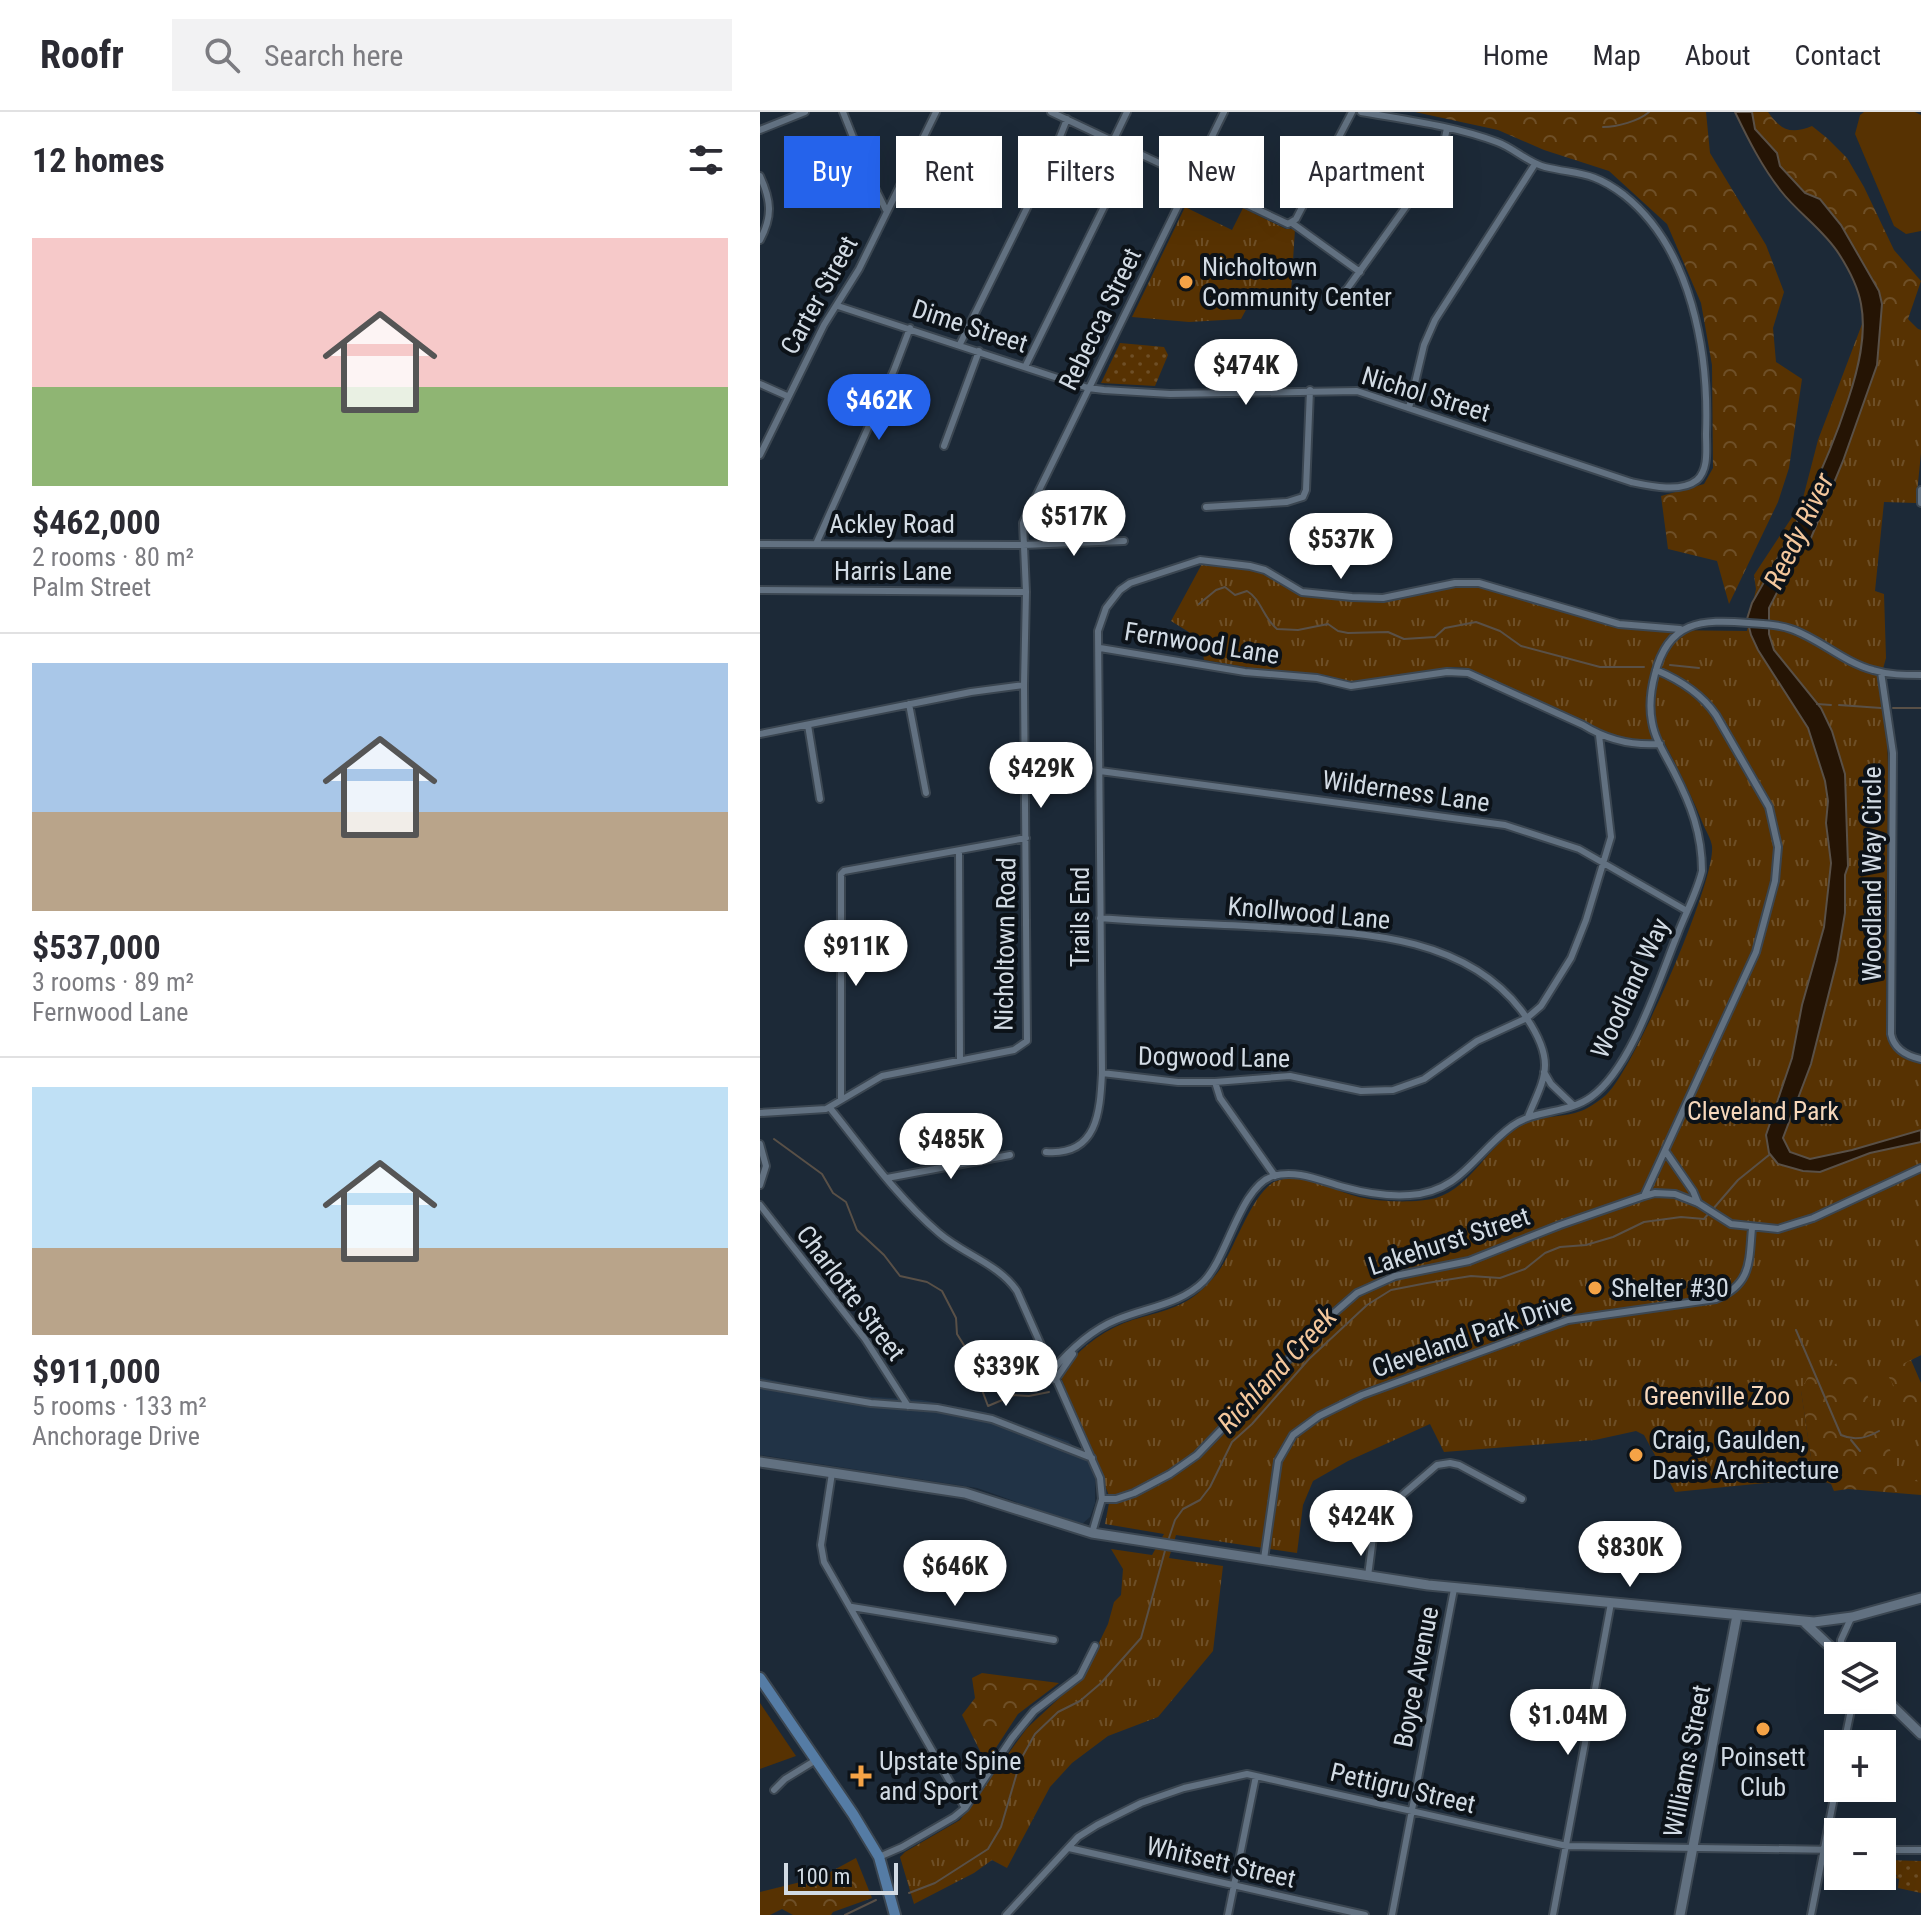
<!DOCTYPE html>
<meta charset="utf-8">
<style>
body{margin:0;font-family:"Roboto Condensed",sans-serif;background:#f2f2f3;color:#2b2b33;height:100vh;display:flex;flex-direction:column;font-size:30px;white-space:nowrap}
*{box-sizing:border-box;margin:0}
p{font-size:26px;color:#7c7c81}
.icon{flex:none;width:44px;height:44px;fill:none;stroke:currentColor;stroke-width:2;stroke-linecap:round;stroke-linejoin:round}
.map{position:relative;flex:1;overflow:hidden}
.side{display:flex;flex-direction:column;background:#fff;width:760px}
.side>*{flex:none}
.hud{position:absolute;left:24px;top:24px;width:760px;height:72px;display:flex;gap:16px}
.tools{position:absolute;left:1064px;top:1530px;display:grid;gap:16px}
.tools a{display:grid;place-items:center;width:72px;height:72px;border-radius:0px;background:#fff;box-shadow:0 8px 32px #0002;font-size:40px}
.scale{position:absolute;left:24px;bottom:20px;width:114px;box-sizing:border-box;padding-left:8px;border:4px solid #d2dbe4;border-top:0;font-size:22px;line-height:28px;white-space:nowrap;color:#d2dbe4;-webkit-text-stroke:6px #0c1218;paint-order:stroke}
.price{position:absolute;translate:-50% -68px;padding:0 18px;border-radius:28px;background:#fff;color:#222;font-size:26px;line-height:52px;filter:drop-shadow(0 2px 4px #0008)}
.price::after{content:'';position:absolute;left:50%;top:48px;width:24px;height:18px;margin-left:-12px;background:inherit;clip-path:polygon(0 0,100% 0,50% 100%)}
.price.selected{background:#2563eb;color:#fff}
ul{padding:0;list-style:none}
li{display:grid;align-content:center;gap:16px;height:424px;padding:0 32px}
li+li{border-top:2px solid #e1e1e2}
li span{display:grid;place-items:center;height:248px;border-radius:0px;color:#555}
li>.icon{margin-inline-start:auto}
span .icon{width:144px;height:144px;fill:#fffc;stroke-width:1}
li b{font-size:34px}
h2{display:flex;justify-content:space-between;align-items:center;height:96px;padding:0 32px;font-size:34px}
.tag{padding:0 28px;border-radius:0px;background:#fff;box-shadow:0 8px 32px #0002;font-size:28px;line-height:72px}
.tag.selected{background:#2563eb;color:#fff}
header{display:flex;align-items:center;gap:48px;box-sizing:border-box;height:112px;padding:0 40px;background:#fff;border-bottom:2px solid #e1e1e2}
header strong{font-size:38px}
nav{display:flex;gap:44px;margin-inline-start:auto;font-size:28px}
.search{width:560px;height:72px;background:#f2f2f3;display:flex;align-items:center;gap:20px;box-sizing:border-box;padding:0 28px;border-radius:0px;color:#7c7c81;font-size:30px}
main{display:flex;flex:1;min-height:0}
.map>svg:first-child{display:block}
.built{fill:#213346}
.grass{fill:#573202}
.forest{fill:url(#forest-crowns)}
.park{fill:url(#park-tufts)}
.garden{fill:url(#garden-dots)}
.water{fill:#251404;stroke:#595047;stroke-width:2}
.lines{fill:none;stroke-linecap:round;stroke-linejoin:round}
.stream{stroke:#595047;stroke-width:2}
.street-casing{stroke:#3b4651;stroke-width:10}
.secondary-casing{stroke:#3b4651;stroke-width:13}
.primary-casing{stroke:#3b4651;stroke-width:14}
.street{stroke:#627181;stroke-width:6}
.secondary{stroke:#627181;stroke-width:9}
.primary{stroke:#557ca5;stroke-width:10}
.poi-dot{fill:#f5a346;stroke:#0c1218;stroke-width:3}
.labels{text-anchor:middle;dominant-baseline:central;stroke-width:8;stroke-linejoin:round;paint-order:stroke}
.poi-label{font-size:26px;fill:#d2dbe4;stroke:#0c1218;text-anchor:start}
.street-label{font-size:26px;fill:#d2dbe4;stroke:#0c1218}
.park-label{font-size:26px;fill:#f6d7bb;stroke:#0c1218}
.water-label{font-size:28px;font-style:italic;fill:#f4c79c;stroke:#0c1218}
</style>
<header>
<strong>Roofr</strong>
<div class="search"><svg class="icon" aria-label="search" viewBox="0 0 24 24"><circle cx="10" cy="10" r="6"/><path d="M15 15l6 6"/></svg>Search here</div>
<nav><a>Home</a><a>Map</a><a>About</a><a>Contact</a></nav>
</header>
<main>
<section class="side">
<h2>12 homes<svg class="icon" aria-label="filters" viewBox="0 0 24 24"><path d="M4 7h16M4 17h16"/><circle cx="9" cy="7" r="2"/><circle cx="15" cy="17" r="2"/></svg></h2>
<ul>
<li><span style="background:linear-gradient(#f6c9c9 60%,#8fb573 0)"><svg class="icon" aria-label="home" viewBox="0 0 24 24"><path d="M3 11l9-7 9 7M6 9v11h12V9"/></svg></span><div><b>$462,000</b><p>2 rooms · 80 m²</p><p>Palm Street</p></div></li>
<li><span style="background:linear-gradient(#a9c7e8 60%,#b9a48a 0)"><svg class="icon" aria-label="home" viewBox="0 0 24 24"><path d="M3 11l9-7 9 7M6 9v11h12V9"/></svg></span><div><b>$537,000</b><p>3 rooms · 89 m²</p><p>Fernwood Lane</p></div></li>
<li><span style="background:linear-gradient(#bfe0f5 65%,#b9a48a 0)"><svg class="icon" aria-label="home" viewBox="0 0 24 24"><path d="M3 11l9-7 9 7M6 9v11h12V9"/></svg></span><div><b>$911,000</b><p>5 rooms · 133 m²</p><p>Anchorage Drive</p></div></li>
</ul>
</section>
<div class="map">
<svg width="1161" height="1803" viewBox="0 0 1161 1803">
<defs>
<pattern id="forest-crowns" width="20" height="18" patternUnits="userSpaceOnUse" patternTransform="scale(2)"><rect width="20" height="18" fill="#573202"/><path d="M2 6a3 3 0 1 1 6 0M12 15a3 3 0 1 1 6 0" fill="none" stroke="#6e4f27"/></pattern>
<pattern id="park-tufts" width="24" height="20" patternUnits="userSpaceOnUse" patternTransform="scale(2)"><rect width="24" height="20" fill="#573202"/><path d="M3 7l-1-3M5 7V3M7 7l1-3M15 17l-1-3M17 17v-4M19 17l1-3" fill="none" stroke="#6e4f27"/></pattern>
<pattern id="garden-dots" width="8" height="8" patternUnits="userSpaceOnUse" patternTransform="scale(2)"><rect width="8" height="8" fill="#573202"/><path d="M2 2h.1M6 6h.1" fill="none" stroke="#6e4f27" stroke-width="1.8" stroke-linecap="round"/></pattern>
</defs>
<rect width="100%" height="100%" fill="#1c2937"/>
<path class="built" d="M0,1265L71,1282L162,1288L225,1300L308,1329L328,1348L335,1367V1391L330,1405L321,1413L217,1376L0,1343Z"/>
<path class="grass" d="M1104,0H1155L1161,3V119L1146,122L1134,114L1095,22L1100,3Z
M0,1591L36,1644L0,1657Z"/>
<path class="forest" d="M655,0H946L950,41L1006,133L1024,180L1013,216L1016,250L1042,267L1029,356L1018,390L969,492L957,449L908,437L901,384L944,372L953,356L952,253L941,191L907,112L849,59L784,38L738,18Z
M992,0H1008C1021,18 1030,23 1052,14L1067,26L1087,46L1104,75L1134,138L1161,169L1148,207L1161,220V279L1118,253L1122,204L1119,179L1081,113L1060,87L1045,81L1019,54L1008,31L995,17Z
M1012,1175L1161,1243L1151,1248L1161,1271V1383L1088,1377L1074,1379L1071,1372L1054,1366L1041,1279Z
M222,1561L299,1571L258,1602L226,1651L202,1603L215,1586L212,1566Z
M96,1746L112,1786L73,1800L71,1803H33L22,1797L10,1803H0V1780L61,1765Z"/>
<path class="park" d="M425,95L472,118L483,96L526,117H535L530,196L494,183L481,207L429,210L372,205Z
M1107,199L1161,218V341L1156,391L1124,390L1115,479L1124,482L1126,546L1119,571L1127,624L1128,657L1126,922C1133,941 1143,946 1161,952V1243L1126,1260L1161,1322V1370L1142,1367L1092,1246L1050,1261L1041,1278L1054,1366L915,1380L884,1323L876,1319L835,1328L684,1340L670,1312L588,1349L553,1369L543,1393L537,1441L416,1423L409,1446L463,1454L453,1539L398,1605L348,1624L312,1651L290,1675L247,1756L232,1748L214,1761L154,1792L140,1745L145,1740L200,1708L267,1616L323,1564L348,1512L354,1490L361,1483L363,1457L351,1437L392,1443L404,1422L345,1412L350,1386L300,1263C316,1240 337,1222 364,1211C388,1202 416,1199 437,1182C444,1176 452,1168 458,1160C474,1139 492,1079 516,1069C543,1059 577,1081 604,1086C621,1090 659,1091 676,1086C712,1075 729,1031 762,1013C781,1003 802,1006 821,999C829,996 840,988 846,983C873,959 956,769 952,734C951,727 946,719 943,712C932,684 918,657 904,630L857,625L841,619L708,556L692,555L592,570L565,563L504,558L444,548L440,527L411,509L443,450L501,458L535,480L551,483L623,489L682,476L715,473L835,508L901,518L987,519L996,477L994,463L1042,390L1058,328Z"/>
<path class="garden" d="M360,231L404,235L408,243L395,274L341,271Z
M1127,1748L1161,1749V1781L1138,1776L1139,1767L1136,1766L1137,1763L1125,1761Z"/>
<path class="water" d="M975,0H992L995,17L1017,41L1020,54L1045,81L1060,87L1081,113L1119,179L1122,192L1117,253L1083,349L1051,426L1027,461L1009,496V522L1014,538L1061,596L1072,619L1085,662L1088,754L1085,763V801L1077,849L1051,952L1023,1026L1030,1040L1050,1047L1092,1038L1161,1018V1030L1110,1041L1060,1060L1043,1059L1018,1052L1009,1041L1006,1023L1032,946L1042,893L1064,815L1071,751L1066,711L1068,689L1065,669L1048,616L998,538L991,523L987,507L992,491C1031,424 1064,362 1088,288C1098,258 1107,223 1101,192C1098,175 1088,156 1079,142C1064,118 1038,101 1021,79C1002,55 988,27 975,0Z"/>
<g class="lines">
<path class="stream" d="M843,15C857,15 879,9 889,0
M439,492L456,478L465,475L475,483L487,479C501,487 504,507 517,517L538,518L568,512L578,519L588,521L628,520L644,527L675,525L685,516L716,510L740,519L761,534L840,555H884
M910,553L939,556
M1057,592L1071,593
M1079,593L1121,596
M1133,596H1161
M14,1027L62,1062L73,1081L86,1090L97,1118L124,1143L140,1164L167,1170L182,1179L196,1206L197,1222L207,1238L228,1294L254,1283L269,1284L289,1280
M953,1097L978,1068L1009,1043
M1036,1218L1081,1323C1094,1329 1107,1326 1119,1319
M1091,1328L1100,1339
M408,1429L415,1408L423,1397L440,1388L450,1375L472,1330L492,1312L549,1247L607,1193L631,1178L667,1171L711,1164L740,1166L765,1157L785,1141L800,1135L826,1133L853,1125L884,1110L921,1105L944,1107L949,1101
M149,1781L175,1771L228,1737L241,1715L261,1647L275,1622L298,1600L320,1589L341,1571L381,1526L406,1435
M85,1803L116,1788"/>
<g class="street-casing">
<path id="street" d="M83,0L106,58L126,98
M291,0L528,112L536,107L592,0
M0,18L45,0
M353,29L367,0
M0,64C11,88 13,104 0,128
M532,111L600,160
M574,189L587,177L675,54L682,40L687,16
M78,194L328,276L344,278L410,282L597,279L871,370C890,374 921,381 937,368C949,357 946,337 946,322C949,241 932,137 864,83C832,59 820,63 785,55C768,51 754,36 737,30C694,14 646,8 601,0
M200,232L292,45L307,7
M266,253L371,40
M0,272L27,284
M649,296L664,233L675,208L775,52
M184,334L219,239
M0,343L64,213L99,157L176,0
M1161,378V391
M446,395L527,390L543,385L546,378L550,278
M0,432L263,433L364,429
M56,432L134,258L150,216
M0,478L266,480
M340,536L485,560L557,566L591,574L687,560L708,561L823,613C847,628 872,634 900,632
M1121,560L1133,641L1131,922C1134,937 1147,944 1161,947
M149,592L166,681
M48,613L60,687
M0,622L211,580L264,573
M340,659L745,713L819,737L927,799
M199,739L200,947
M340,806C400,811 461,812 522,816C605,821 705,825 761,898C772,913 785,934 785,953C785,970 774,989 768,1005
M784,960L791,972L813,993
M342,961L418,970H455L530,964L601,979L633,978L664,967L717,929L767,906L781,894L811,846L826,808L851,725L839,623
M455,970L460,986L515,1064
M81,987V762L84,759L266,726
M70,996C104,1038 137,1085 179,1121C203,1142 239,1152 257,1179L340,1366L342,1387L332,1421
M0,1001L66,997L122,964L254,938L267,929L264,573L266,480L263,411L464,0
M0,1032L6,1054L0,1073
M286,1040C338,1044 340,999 342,961L338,519L346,496L360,478L370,471L440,448L490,454L505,458L542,480L592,485L623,486L695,471H719L859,512L920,517
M906,1040L933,1079L938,1091
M127,1066L250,1043
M884,1084L895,1081L915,1082L938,1091L971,1112L1018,1117L1053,1106L1161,1056
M0,1093L105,1227L148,1294
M291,1260C308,1240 331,1218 356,1208C386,1195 420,1193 444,1169C468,1144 480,1075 513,1064C537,1057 561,1069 584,1075C606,1081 627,1085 650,1083C701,1080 715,1041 752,1014C775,997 808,1002 831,985C872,956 899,867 918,821C926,800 937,780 942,759C942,722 931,693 914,660C906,644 895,628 892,610C889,595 891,577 895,562C908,509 941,507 989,511C1003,512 1018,512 1031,517C1060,527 1083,550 1113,558C1129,563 1144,563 1161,563
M295,1268L313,1242
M0,1272L111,1291L177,1296L232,1307L332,1346
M72,1361L61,1433L64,1450L205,1696
M342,1387H356L374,1381L410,1362L437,1343L566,1208L597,1181L635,1164L709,1149L800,1113L884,1084L996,840L1015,769L1018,735L1009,695L956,603C941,581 920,568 896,558
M504,1447L518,1349L533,1323L559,1304L602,1283L808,1208L956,1187C992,1172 989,1149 992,1116
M608,1464L614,1417L619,1403L677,1353L690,1351L699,1353L762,1387
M92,1495L294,1528
M1081,1544V1528L1091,1506
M1084,1632L1093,1588
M14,1678L25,1667L56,1648
M309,1736L605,1803
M1122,1738H1161
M119,1745L142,1735L194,1705L205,1696L252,1626L274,1599L320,1564L335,1534
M246,1803L318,1725L337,1713L381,1691L424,1676L487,1662L807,1734L1078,1738
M468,1803L496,1664
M632,1803L694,1477
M793,1803L851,1491
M1051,1803L1078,1665"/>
</g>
<g class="secondary-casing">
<path id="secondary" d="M0,1350L205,1381L332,1421L668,1473L1054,1510L1092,1505L1161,1486
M1043,1509L1080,1544
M1122,1584L1161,1622
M920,1803L977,1503"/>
</g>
<g class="primary-casing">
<path id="primary" d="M0,1566L93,1702L119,1745L135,1803"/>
</g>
<use href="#street" class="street"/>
<use href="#secondary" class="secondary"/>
<use href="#primary" class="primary"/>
</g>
<g class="poi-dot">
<circle cx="426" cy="170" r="8"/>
<circle cx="835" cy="1176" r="8"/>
<circle cx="876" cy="1343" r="8"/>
<circle cx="1003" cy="1617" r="8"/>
<path d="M97 1652h8v8h8v8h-8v8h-8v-8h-8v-8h8z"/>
</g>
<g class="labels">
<g class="poi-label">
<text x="442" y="155">Nicholtown<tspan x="442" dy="30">Community Center</tspan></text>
<text x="851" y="1176">Shelter #30</text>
<text x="892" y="1328">Craig, Gaulden,<tspan x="892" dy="30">Davis Architecture</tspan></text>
<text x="1003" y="1645" text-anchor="middle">Poinsett<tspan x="1003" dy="30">Club</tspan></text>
<text x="119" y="1649">Upstate Spine<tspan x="119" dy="30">and Sport</tspan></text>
</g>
<g class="street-label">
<text transform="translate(59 183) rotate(-61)">Carter Street</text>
<text transform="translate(340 207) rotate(-64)">Rebecca Street</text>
<text transform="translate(210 214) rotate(18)">Dime Street</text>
<text transform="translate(666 282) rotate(17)">Nichol Street</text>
<text x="132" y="412">Ackley Road</text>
<text x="133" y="459">Harris Lane</text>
<text transform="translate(442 531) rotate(9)">Fernwood Lane</text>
<text transform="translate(646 679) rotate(8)">Wilderness Lane</text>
<text transform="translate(1112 762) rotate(-90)">Woodland Way Circle</text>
<text transform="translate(549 801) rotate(5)">Knollwood Lane</text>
<text transform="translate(320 805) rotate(-90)">Trails End</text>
<text transform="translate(245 832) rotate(-89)">Nicholtown Road</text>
<text transform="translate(870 876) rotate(-65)">Woodland Way</text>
<text transform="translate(454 945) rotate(1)">Dogwood Lane</text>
<text transform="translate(689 1129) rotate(-18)">Lakehurst Street</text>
<text transform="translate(91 1181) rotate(53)">Charlotte Street</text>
<text transform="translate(712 1223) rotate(-19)">Cleveland Park Drive</text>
<text transform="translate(656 1565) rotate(-79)">Boyce Avenue</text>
<text transform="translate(927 1649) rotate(-79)">Williams Street</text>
<text transform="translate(643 1676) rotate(13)">Pettigru Street</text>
<text transform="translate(461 1750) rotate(13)">Whitsett Street</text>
</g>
<g class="park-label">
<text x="1003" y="999">Cleveland Park</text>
<text x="957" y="1284">Greenville Zoo</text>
</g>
<g class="water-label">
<text transform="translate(1039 419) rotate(-64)">Reedy River</text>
<text transform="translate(517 1258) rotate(-47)">Richland Creek</text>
</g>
</g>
</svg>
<div class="tools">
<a><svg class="icon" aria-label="layers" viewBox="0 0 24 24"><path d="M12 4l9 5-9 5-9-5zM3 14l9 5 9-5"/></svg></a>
<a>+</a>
<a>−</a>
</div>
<div class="scale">100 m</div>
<b class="price" style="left:486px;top:295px">$474K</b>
<b class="price selected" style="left:119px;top:330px">$462K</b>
<b class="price" style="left:314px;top:446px">$517K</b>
<b class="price" style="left:581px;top:469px">$537K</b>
<b class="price" style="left:281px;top:698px">$429K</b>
<b class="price" style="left:96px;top:876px">$911K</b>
<b class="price" style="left:191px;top:1069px">$485K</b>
<b class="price" style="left:246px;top:1296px">$339K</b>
<b class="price" style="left:601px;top:1446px">$424K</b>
<b class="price" style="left:870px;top:1477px">$830K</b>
<b class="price" style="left:195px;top:1496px">$646K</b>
<b class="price" style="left:808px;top:1645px">$1.04M</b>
<div class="hud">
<a class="tag selected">Buy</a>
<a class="tag">Rent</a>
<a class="tag">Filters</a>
<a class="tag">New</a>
<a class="tag">Apartment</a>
</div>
</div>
</main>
